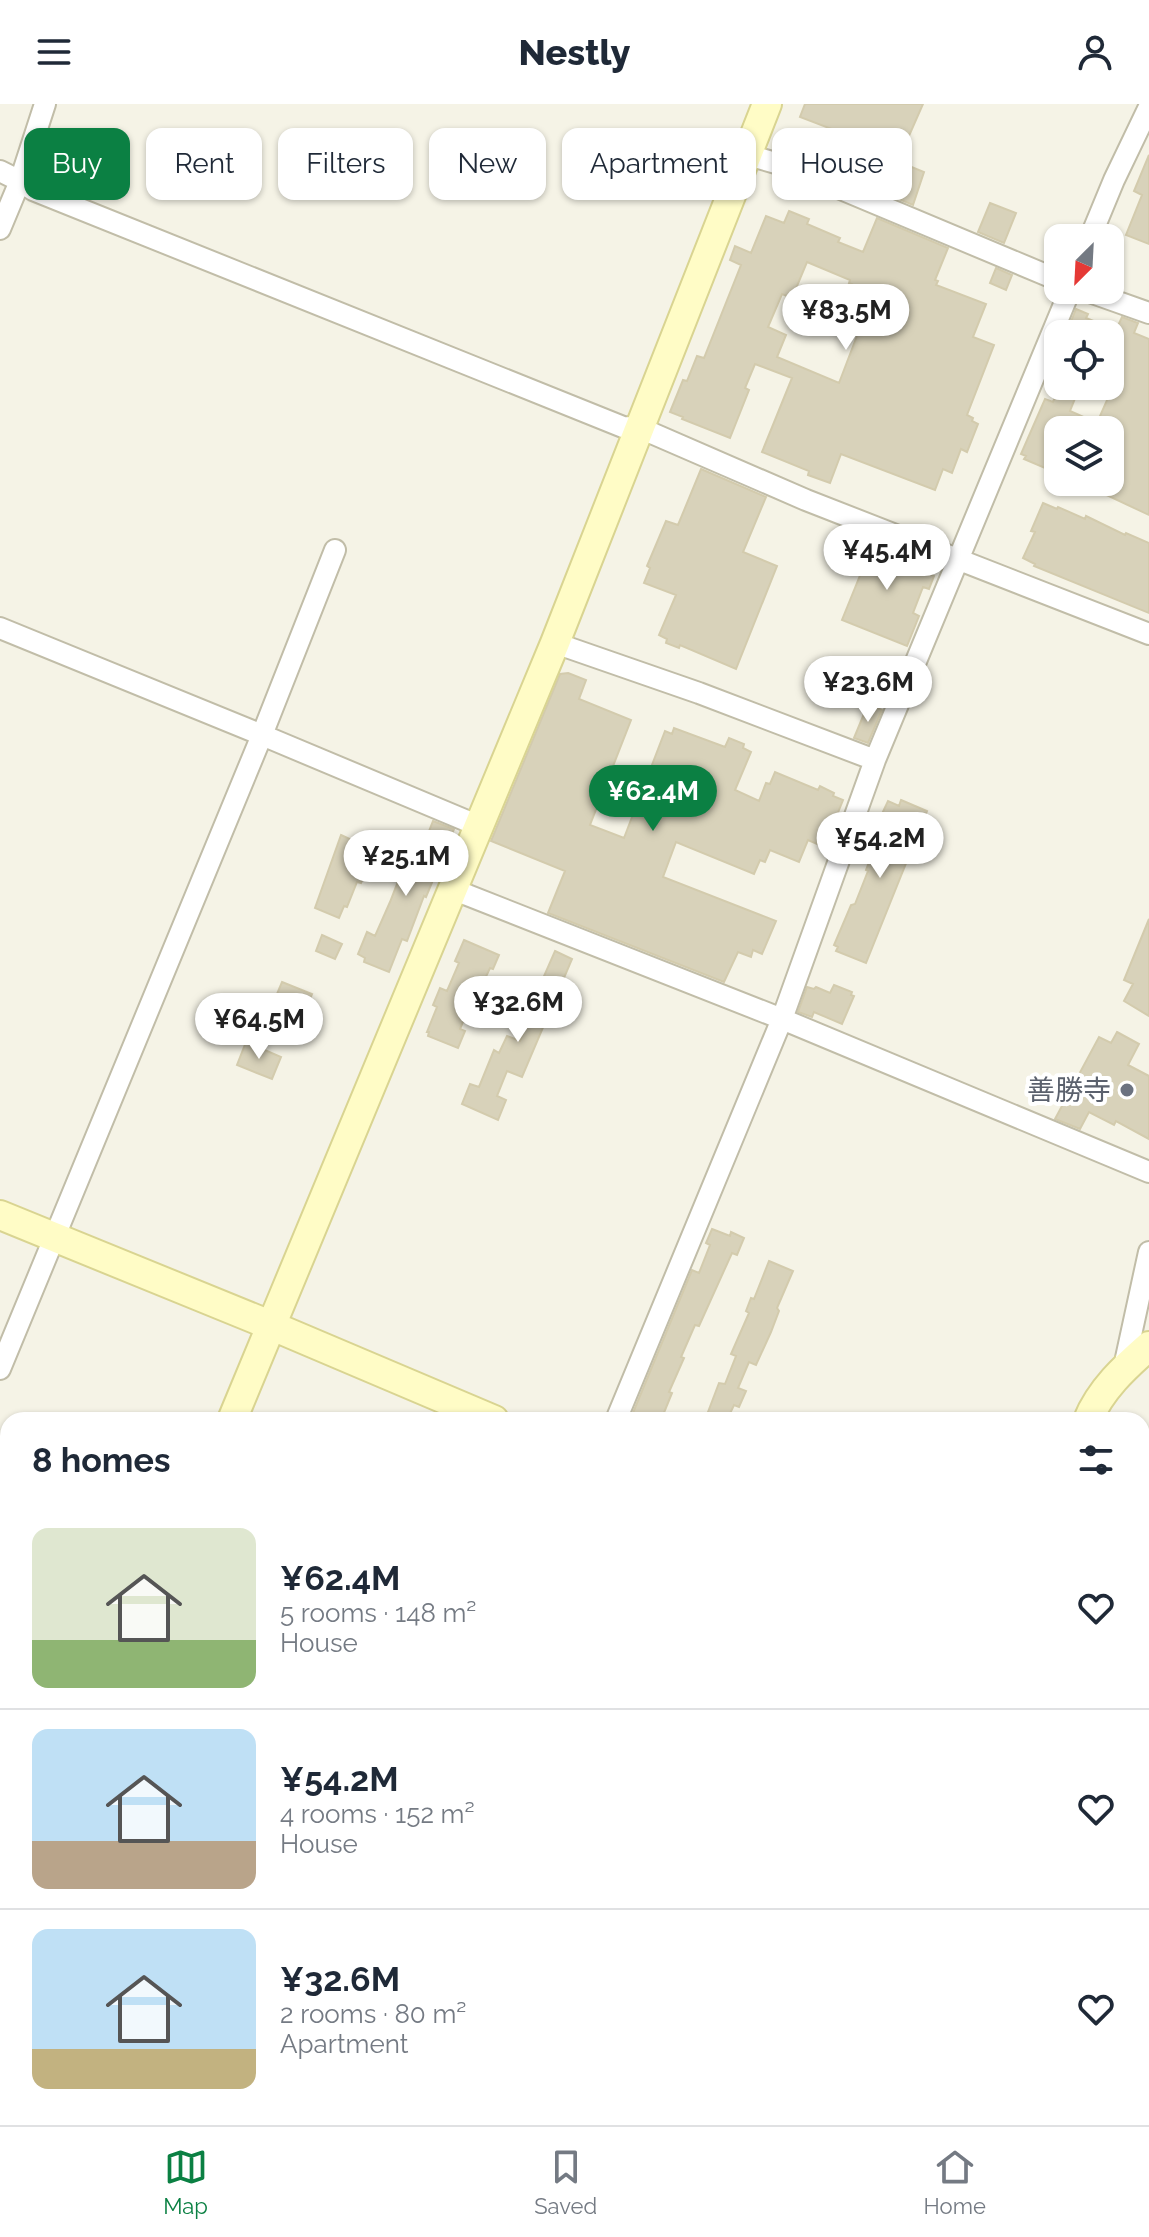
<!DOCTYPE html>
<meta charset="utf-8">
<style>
body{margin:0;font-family:Raleway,"Noto Sans JP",sans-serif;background:#f2f2f3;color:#1f2937;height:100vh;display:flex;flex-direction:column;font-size:30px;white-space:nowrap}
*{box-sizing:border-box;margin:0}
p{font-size:26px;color:#747a83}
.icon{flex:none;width:44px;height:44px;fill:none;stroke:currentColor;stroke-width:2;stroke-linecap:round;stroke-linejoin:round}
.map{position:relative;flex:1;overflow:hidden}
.panel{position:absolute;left:0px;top:1308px;width:1150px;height:714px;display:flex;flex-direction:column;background:#fff;border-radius:24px 24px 0 0;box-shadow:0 2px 6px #0004}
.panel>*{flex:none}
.hud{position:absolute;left:24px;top:24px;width:1102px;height:72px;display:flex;gap:16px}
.needle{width:52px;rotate:204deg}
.tools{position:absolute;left:1044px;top:120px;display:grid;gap:16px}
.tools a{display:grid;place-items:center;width:80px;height:80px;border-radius:16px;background:#fff;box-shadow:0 2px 6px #0004;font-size:40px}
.price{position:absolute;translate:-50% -68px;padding:0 18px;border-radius:28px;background:#fff;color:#222;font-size:26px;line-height:52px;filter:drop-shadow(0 2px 4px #0008)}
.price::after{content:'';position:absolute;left:50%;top:48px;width:24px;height:18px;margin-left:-12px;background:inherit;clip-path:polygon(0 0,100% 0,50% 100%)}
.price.on{background:#0b8043;color:#fff}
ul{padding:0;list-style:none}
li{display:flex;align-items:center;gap:24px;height:200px;padding:0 32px}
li+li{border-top:2px solid #e0e1e3}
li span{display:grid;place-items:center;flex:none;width:224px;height:160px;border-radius:16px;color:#555}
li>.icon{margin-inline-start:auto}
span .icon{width:96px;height:96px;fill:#fffc;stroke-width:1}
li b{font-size:34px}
h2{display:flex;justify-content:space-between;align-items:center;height:96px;padding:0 32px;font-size:34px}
.pill{padding:0 28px;border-radius:16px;background:#fff;box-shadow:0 2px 6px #0004;font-size:28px;line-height:72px}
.pill.on{background:#0b8043;color:#fff}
header{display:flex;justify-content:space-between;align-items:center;height:104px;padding:0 32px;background:#fff;font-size:36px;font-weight:800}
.tabs{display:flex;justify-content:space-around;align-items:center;height:112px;border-top:2px solid #e0e1e3;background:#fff;font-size:22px;color:#747a83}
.tabs a{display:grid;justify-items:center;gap:4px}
.tabs .on{color:#0b8043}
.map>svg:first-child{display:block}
.building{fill:#d8d2ba;stroke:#d3cbad;stroke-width:2;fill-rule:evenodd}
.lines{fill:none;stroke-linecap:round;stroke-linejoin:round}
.street-casing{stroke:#c1bda8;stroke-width:24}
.secondary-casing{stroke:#d9d491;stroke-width:32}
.street{stroke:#fff;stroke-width:20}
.secondary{stroke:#fffcc6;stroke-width:28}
.worship-dot{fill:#6b7280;stroke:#fff;stroke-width:3}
.labels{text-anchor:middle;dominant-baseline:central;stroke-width:8;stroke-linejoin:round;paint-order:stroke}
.worship-label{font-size:28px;fill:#5b616d;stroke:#fff;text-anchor:end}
</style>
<header><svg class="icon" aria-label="menu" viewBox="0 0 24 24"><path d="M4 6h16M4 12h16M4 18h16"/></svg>Nestly<svg class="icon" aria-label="person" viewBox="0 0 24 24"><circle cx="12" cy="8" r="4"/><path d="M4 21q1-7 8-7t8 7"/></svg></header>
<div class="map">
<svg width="1149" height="2021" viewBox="0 0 1149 2021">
<rect width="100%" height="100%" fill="#f5f3e6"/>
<path class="building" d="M805,0H923L905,41L872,27L868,39L800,13Z
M1149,51V140L1126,131L1142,91L1134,87Z
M909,62L924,68L913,101L884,89L892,69L904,74Z
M990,99L1016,109L1004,139L978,128Z
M789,107L809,115L807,120L840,134L838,138L863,148L877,114L948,144L935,176L938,177L936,181L986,200L973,233L994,241L967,311L973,314L972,317L978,320L967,348L961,345L952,369L943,365L935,386L841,350L830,379L808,371L809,367L762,348L792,274L755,260L745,284L749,286L730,334L682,315L683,313L670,308L683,276L687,277L697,252L704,254L741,161L730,156L735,142L751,149L766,112L784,119ZM807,158L850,176L849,179L852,180L838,215L860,224L839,279L777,253L786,231L768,223L782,190L792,194Z
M996,164L1012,171L1006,186L990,179Z
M1076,205L1088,210L1086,214L1116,226L1122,213L1138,219L1134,229L1149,235V411L1079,378H1110V326H1058V366L1047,360L1045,364L1024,355L1026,352L1021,350L1045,295L1053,298L1060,282H1080L1070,307L1097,319L1108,294L1081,282H1110V230H1066Z
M701,365L766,393L743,448L777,462L736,565L680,541L679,544L666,539L667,535L659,531L676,491L644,479L650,464L647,462L666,417L678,421Z
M1043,399L1057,405L1058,403L1085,415L1086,412L1125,431L1126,429L1149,439V509L1034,462L1035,460L1023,454L1035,428L1031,427Z
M865,435L890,443L889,445L932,462L929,470L934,472L929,485L923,483L913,509L919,512L907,542L842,516L861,469L853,466Z
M568,569L586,576L579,595L631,616L590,721L624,734L665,627L672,630L674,624L725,643L729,634L744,640L743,644L751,648L735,686L759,697L766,679L770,680L775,668L818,686L820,682L834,689L833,692L843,696L824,743L808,736L799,758L770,746L765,758L760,756L754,770L676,738L663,773L776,817L762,850L753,846L751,853L738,848L724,878L548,809L565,767L491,737L560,570Z
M868,600L882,606L868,639L854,634Z
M901,696L927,707L866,859L836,847L838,843L834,841L851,801L855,800L868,767L866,766L886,714L881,712L888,697L899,702Z
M433,717L454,725L426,793L424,792L407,837L402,835L389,868L364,858L365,854L358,850L367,828L375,832L390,798L402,767L395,764L403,746L405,747L406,745L420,750Z
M341,731L354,737L353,740L373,748L361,779L357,778L347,803L344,802L339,814L315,804Z
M1149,815V912L1124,897L1133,880L1124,876Z
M322,831L342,840L335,855L316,847Z
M464,836L499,851L493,865L490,864L483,879L480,877L460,925L465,927L458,944L428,932L429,928H427L437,903L433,901L440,884L447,887L459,859L455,857Z
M555,847L572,855L522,973L507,967L497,992L506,996L498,1016L462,1000L470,980L479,983L494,946L499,949L507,932L520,937L534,903L529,901L536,885L538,886Z
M282,878L312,890L301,917L285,910L287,905L274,897Z
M834,881L852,888L851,891L854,892L842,920L814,908L812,913L798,908L807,883L814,885L816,883L830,889Z
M1117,928L1139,940L1128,961L1149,972V1035L1116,1017L1114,1021L1089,1008L1080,1025L1055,1015L1099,933L1111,939Z
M246,938L281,953L272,975L237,961Z
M712,1125L730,1132L731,1128L744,1134L737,1151L732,1149L699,1222L695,1221L681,1253L684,1254L669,1288L672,1289L661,1316H630L692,1166L699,1169L710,1141L706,1139Z
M769,1157L793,1167L777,1204L779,1207L771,1228L756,1261L749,1258L738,1284L746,1287L739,1303L734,1301L727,1316H705L719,1279L725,1280L736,1252L731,1250L749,1209L746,1207L751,1194L754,1195Z"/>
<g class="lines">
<g class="street-casing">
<path id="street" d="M748,51L786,62L1058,176
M0,67L20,77L33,86L623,323L640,324L806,396L1149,530
M0,125L20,77L45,0
M1090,134L1114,76L1149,3
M1084,186L1149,209
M0,524L262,631L479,722
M555,539L699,589L875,656
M452,785L782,915L1149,1068
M1124,1263L1149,1148
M0,1265L262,631L335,446
M616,1316L782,915L875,656L1070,186
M0,1701L8,1704
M759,2014L776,2021
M325,2021L328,2014"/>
</g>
<g class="secondary-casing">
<path id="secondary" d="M0,1111L270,1221L494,1316
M232,1316L555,539L767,0
M1088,1316C1100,1286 1125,1263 1149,1242
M1142,1585L1149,1588
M0,1881L8,1862
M793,2021L795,2014"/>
</g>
<use href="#street" class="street"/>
<use href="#secondary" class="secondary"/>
</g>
<circle class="worship-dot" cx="1127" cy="986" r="8"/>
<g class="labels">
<g class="worship-label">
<text x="1111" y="986">善勝寺</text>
</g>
</g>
</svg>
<div class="tools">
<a><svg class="needle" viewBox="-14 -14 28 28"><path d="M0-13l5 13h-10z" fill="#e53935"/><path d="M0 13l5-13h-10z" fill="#747a83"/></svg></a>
<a><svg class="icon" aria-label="locate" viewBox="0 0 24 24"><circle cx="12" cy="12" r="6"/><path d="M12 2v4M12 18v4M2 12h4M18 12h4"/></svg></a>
<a><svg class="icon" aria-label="layers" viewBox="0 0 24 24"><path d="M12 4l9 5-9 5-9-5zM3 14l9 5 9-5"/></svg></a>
</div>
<b class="price" style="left:846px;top:248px">¥83.5M</b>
<b class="price" style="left:887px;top:488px">¥45.4M</b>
<b class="price" style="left:868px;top:620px">¥23.6M</b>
<b class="price on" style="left:653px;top:729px">¥62.4M</b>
<b class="price" style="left:880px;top:776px">¥54.2M</b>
<b class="price" style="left:406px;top:794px">¥25.1M</b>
<b class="price" style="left:518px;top:940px">¥32.6M</b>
<b class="price" style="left:259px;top:957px">¥64.5M</b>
<div class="hud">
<a class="pill on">Buy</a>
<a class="pill">Rent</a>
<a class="pill">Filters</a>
<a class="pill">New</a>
<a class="pill">Apartment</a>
<a class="pill">House</a>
</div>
<section class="panel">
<h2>8 homes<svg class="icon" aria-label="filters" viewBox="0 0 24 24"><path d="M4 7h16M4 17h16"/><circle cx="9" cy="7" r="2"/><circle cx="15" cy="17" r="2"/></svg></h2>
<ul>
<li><span style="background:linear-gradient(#dfe7d0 70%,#8fb573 0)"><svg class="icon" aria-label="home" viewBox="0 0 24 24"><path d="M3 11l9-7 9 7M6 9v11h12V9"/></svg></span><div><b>¥62.4M</b><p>5 rooms · 148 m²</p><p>House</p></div><svg class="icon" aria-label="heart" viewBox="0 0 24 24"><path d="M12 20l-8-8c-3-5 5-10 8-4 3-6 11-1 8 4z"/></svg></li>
<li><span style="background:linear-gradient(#bfe0f5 70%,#b9a48a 0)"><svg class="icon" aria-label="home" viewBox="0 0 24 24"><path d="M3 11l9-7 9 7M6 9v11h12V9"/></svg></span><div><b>¥54.2M</b><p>4 rooms · 152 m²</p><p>House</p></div><svg class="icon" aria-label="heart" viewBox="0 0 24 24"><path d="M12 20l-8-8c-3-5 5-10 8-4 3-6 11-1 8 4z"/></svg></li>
<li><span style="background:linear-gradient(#bfe0f5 75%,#c2b280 0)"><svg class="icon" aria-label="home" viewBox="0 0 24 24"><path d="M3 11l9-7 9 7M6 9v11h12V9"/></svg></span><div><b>¥32.6M</b><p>2 rooms · 80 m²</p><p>Apartment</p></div><svg class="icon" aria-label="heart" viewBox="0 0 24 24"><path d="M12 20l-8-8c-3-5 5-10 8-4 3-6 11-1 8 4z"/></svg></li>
</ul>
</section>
</div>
<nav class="tabs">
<a class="on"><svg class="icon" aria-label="map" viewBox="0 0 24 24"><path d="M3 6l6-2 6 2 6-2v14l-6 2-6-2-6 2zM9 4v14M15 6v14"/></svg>Map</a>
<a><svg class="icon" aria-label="saved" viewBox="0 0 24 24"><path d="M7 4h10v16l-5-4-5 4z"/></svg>Saved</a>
<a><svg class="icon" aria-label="home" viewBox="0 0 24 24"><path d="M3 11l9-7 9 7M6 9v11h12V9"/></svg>Home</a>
</nav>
